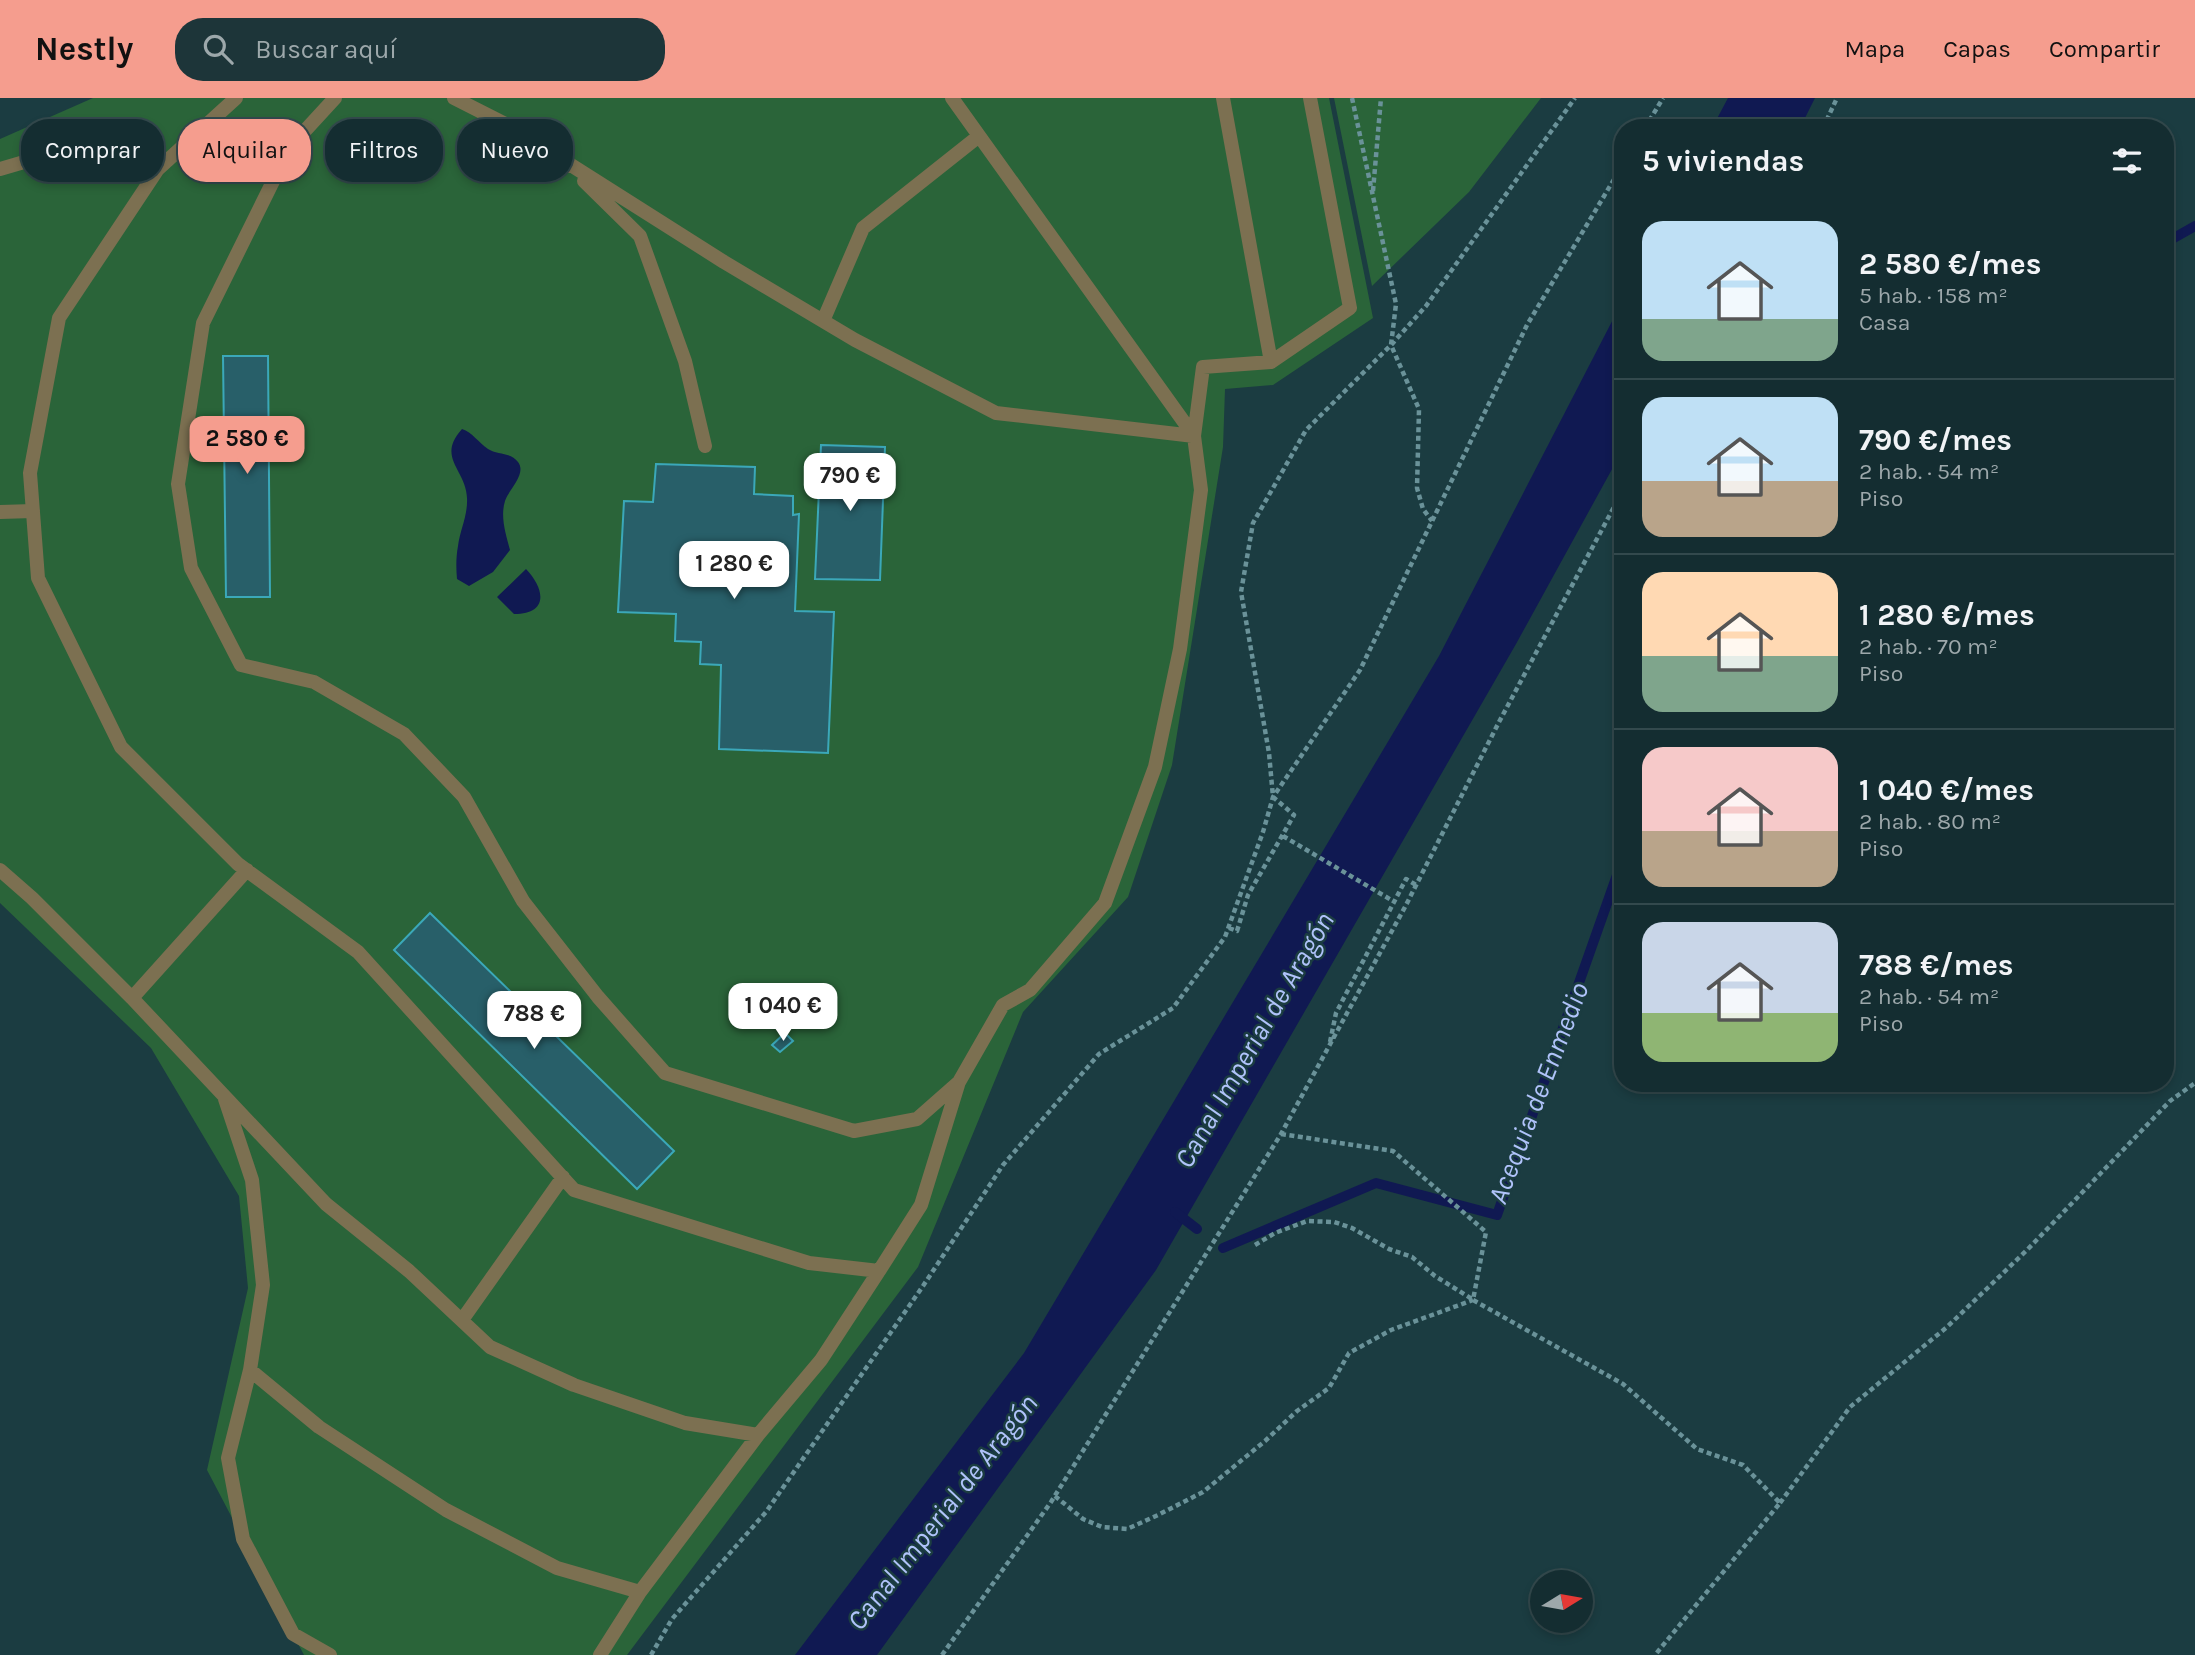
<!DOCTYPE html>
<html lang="es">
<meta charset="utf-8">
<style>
body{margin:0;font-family:Karla,sans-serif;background:#1d3539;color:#f1f3f6;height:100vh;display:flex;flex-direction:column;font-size:26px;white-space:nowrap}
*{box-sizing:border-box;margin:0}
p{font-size:23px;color:#9da8ab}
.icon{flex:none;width:38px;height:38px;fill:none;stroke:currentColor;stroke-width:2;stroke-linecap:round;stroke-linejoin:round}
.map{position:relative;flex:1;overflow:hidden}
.details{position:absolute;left:1614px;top:21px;width:560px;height:973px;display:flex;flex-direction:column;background:#142d31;border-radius:28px;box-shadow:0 4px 10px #0003,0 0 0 2px #33494d}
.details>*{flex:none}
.hud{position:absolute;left:21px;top:21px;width:665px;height:63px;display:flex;gap:14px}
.needle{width:46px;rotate:79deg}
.tools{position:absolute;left:1530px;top:1472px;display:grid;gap:14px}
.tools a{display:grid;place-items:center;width:63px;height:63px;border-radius:50%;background:#142d31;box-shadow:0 4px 10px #0003,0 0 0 2px #33494d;font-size:35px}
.price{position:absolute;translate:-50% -60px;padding:0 16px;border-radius:14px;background:#fff;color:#222;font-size:23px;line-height:46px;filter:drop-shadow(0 2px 4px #0008)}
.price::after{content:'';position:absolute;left:50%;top:42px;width:21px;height:16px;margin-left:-10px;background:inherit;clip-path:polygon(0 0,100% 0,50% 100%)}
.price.selected{background:#f59d8e;color:#111}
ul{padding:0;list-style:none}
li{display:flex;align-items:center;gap:21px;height:175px;padding:0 28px}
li+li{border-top:2px solid #33494d}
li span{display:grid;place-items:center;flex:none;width:196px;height:140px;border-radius:21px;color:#555}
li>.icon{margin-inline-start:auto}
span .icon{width:84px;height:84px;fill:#fffc;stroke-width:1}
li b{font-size:30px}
h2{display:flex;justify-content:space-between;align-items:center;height:84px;padding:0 28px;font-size:30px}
.tag{padding:0 24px;border-radius:28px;background:#142d31;box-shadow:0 4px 10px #0003,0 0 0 2px #33494d;font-size:24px;line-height:63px}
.tag.selected{background:#f59d8e;color:#111}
header{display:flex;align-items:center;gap:42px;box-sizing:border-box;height:98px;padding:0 35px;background:#f59d8e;color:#111}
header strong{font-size:33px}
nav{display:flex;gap:38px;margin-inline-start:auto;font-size:24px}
.search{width:490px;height:63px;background:#1d3539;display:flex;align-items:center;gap:18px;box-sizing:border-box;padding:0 24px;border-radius:28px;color:#9da8ab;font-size:26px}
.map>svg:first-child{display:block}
.green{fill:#2a6439}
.water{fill:#101952}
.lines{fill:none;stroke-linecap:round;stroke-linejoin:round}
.stream{stroke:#101952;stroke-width:10}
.building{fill:#285f69;stroke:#3ba8b9;stroke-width:2}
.path{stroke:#6a9299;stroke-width:4.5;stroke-dasharray:5 3.5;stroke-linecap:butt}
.service{stroke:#7c7051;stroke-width:14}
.labels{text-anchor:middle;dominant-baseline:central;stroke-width:5;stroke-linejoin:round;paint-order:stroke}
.water-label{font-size:28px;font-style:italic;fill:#b0c3fa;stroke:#1b3c41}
</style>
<header>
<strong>Nestly</strong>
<div class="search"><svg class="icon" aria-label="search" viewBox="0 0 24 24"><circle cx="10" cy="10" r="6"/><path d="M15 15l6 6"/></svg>Buscar aquí</div>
<nav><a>Mapa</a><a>Capas</a><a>Compartir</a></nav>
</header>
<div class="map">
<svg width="2195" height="1557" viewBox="0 0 2195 1557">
<rect width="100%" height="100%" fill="#1b3c41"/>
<path class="green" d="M93,0H1329L1373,220L1273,287L1225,291L1223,349L1172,667L1128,799L1023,914L918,1169L627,1557H304L207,1372L248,1190L239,1098L151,950L0,805V41Z
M1334,0H1541L1469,94L1372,188Z"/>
<path class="water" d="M1728,0H1815L1800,30H1712Z
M1622,204V353L1516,546L1156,1172L877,1557H795L1024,1255L1439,558Z
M462,331C472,334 479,345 488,351C497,357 511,354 518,364C527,376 509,391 505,403C500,419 506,437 510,452L493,474L469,488L457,481C456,470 456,459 458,448C460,432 468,417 467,400C466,371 436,360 462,331Z
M526,471C545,491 549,516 514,516L497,499Z"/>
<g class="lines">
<path class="stream" d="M2165,145L2195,128
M1175,1114L1197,1131
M1223,1150L1376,1085L1497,1117L1622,763"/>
</g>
<path class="building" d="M223,258H268L270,499H226Z
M821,347L885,349L880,482L815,481Z
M656,366L755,369L754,396L793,398V417L799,416L795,513L834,514L828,655L719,651L721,567L700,566L701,544L675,543L676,516L618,514L624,403L653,404Z
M430,815L674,1053L637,1091L394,852Z
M785,935L793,943L780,954L772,947Z"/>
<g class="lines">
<path class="path" d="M1352,0L1396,206L1391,247L1419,311L1417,390L1423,411L1432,423
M1645,30L1663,0
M1823,30L1837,0
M1373,93L1381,0
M1283,738L1393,803
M1229,830L1237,833L1248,797L1294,717L1273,699L1269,655L1241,494L1253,425L1306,332L1391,247L1426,208L1575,0
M1330,944L1336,915L1406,781L1416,787
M1281,1036L1393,1053L1486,1134L1473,1202L1623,1286L1697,1351L1743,1367L1780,1405L1655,1557
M1255,1147L1275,1135L1307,1123L1334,1124L1352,1130L1389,1151L1412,1159L1435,1178L1472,1201
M1055,1398L1083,1421L1102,1429L1127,1431L1158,1417L1203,1394L1265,1343L1297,1313L1329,1290L1349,1255L1391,1232L1473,1202
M1780,1405L1850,1309L1947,1229L2027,1152L2170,1003L2195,985
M651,1557L672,1521L766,1414L923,1188L1003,1067L1099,956L1173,910L1225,839L1263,734L1273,699L1360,572L1527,227L1622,68
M942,1557L1051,1404L1281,1036L1405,809L1499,624L1622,394"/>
<path class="service" d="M236,0L158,71L59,220L30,375L38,480L121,649L238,766L358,854L574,1092L809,1165L879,1173L921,1107L958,987
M335,0L290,49L203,225L178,386L191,470L241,567L314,584L404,636L464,699L523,803L598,899L665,975L854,1033L917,1021L959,984L1003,907L1030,892L1105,805L1155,669L1180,551L1201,392L1194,338L1203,269L1271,264L1350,210L1310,0
M454,0L549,48L569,68
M952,0L1194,338
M1223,0L1271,264
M563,62L724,164L855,242L996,315L1194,338
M0,71L65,52L158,71
M584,83L640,138L685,263L705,348
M823,223L863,130L979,38
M0,414L33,413
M0,772L32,800L132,900L247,772
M132,900L326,1106L409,1173L490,1249L574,1287L685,1325L758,1337L821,1262L879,1173
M225,1001L252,1082L263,1187L250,1272L319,1329L446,1412L557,1470L640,1494L758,1337
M462,1222L563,1079
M250,1272L228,1360L243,1441L293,1536L330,1557
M600,1557L640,1494"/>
</g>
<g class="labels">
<g class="water-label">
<text transform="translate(1254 942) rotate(-60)">Canal Imperial de Aragón</text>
<text transform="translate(1538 995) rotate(-69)">Acequia de Enmedio</text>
<text transform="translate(942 1414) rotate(-52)">Canal Imperial de Aragón</text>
</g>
</g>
</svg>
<div class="tools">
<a><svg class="needle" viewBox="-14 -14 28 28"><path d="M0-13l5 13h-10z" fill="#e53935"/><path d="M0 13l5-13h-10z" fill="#9da8ab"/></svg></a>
</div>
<b class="price selected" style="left:247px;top:378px">2 580 €</b>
<b class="price" style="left:850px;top:415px">790 €</b>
<b class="price" style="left:734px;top:503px">1 280 €</b>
<b class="price" style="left:783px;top:945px">1 040 €</b>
<b class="price" style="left:534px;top:953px">788 €</b>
<div class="hud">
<a class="tag">Comprar</a>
<a class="tag selected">Alquilar</a>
<a class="tag">Filtros</a>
<a class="tag">Nuevo</a>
</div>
<section class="details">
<h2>5 viviendas<svg class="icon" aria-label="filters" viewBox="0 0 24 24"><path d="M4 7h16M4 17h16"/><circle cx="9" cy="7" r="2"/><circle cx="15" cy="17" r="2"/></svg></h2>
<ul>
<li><span style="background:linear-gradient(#bfe0f5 70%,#7fa58c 0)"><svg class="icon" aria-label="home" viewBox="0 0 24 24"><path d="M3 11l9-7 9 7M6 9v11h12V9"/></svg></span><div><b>2 580 €/mes</b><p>5 hab. · 158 m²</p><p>Casa</p></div></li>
<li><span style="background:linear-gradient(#bfe0f5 60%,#b9a48a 0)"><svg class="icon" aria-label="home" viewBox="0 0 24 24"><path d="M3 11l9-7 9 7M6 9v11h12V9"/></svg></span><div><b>790 €/mes</b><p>2 hab. · 54 m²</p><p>Piso</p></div></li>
<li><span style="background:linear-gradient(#ffd9b3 60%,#7fa58c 0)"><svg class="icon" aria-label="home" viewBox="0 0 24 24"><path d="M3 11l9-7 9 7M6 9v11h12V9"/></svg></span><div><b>1 280 €/mes</b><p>2 hab. · 70 m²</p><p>Piso</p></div></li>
<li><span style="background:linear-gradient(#f6c9c9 60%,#b9a48a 0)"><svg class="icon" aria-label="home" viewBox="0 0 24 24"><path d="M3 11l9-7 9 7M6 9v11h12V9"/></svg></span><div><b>1 040 €/mes</b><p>2 hab. · 80 m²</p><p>Piso</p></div></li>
<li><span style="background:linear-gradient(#c9d6e8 65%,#8fb573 0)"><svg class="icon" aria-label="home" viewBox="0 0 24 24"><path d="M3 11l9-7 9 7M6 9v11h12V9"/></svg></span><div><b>788 €/mes</b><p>2 hab. · 54 m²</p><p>Piso</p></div></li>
</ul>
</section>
</div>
